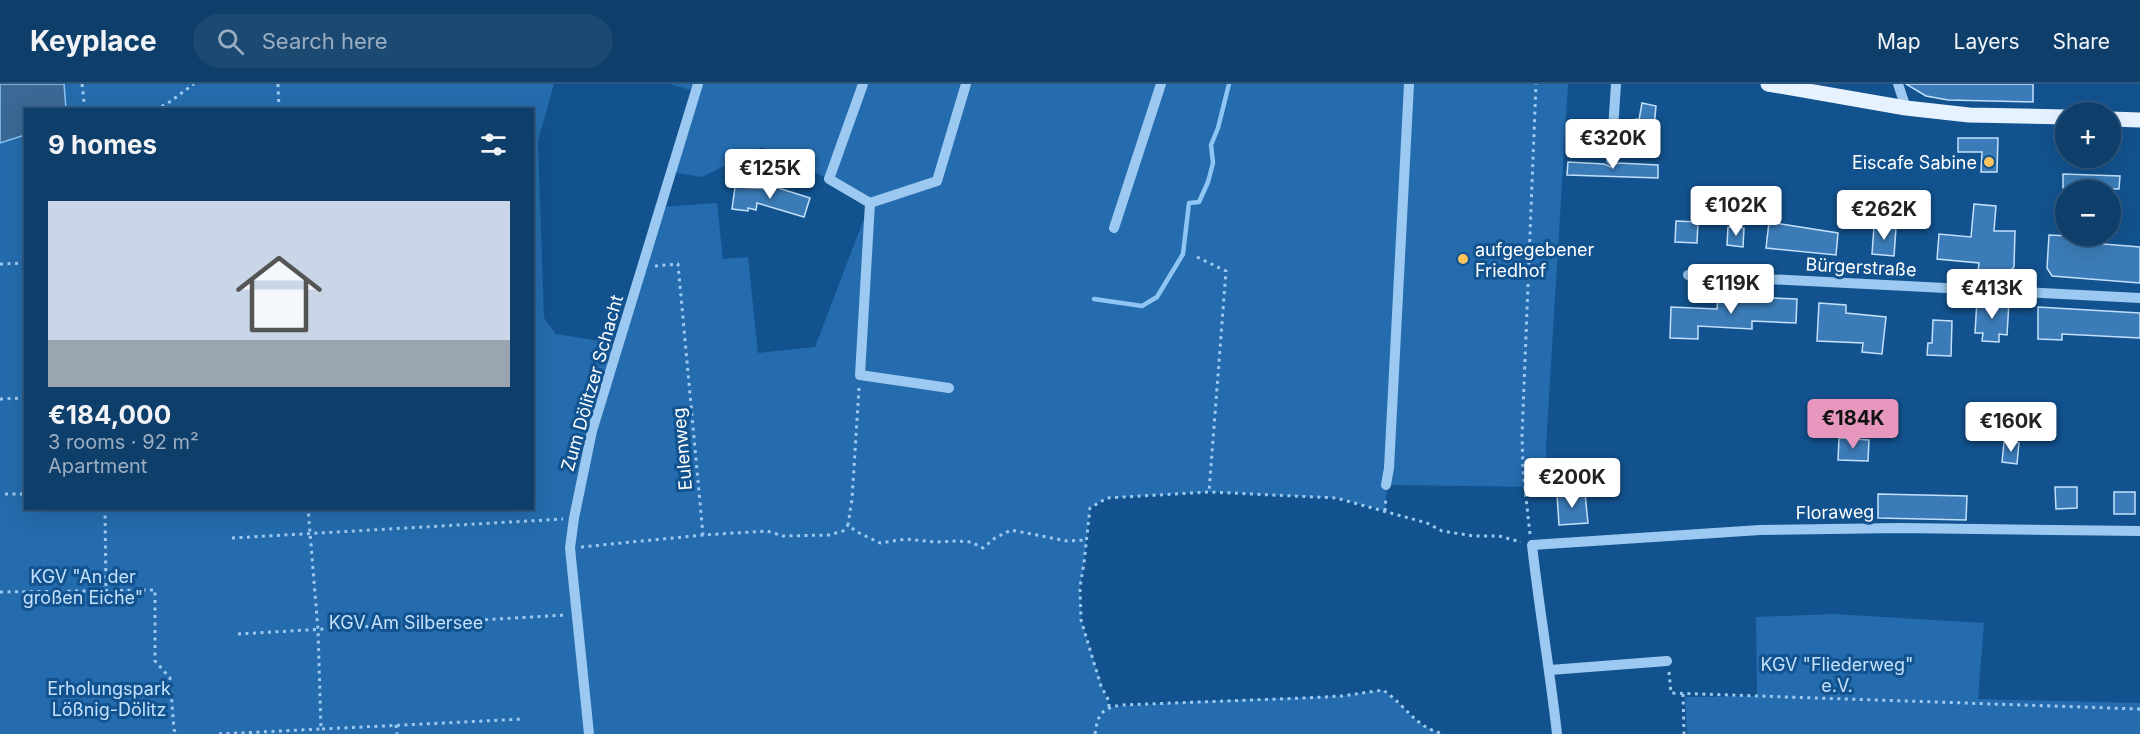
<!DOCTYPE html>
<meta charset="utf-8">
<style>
body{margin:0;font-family:Inter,sans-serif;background:#1c4972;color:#f1f3f6;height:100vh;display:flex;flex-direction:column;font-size:22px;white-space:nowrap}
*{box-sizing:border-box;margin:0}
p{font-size:20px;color:#9baec1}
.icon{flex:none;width:33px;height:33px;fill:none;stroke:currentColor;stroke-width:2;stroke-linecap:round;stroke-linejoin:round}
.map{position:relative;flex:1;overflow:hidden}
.drawer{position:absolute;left:24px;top:24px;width:510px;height:402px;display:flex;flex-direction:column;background:#0e3e6a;border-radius:0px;box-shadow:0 6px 24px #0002,0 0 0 2px #2e577e}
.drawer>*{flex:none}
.buttons{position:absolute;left:2055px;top:18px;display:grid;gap:12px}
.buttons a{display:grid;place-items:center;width:66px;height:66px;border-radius:50%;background:#0e3e6a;box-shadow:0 6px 24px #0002,0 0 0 2px #2e577e;font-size:30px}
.price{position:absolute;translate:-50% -51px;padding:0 14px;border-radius:6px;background:#fff;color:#222;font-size:20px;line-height:39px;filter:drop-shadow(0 2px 3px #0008)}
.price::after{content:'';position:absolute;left:50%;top:36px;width:18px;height:14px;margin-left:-9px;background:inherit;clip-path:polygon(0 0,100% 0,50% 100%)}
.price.on{background:#e797bd;color:#111}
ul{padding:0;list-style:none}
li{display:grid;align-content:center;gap:12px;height:318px;padding:0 24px}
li+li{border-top:2px solid #2e577e}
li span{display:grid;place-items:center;height:186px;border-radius:0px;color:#555}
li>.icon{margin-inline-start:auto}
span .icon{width:108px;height:108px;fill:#fffc;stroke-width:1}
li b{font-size:26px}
h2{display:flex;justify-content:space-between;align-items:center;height:72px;padding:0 24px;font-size:26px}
header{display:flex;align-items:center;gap:36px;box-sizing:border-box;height:84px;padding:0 30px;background:#0e3e6a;border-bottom:2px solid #2e577e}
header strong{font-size:28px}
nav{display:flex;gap:33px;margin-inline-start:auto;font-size:21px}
.search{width:420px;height:54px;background:#1c4972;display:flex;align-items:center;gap:15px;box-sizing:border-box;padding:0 21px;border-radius:33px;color:#9baec1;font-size:22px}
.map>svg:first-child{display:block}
.green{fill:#246cad;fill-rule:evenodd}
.water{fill:#3a6995;stroke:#8ec5f5;stroke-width:1.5}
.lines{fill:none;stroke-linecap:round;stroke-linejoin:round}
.stream{stroke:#8ec5f5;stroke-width:4.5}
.building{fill:#3b7cb8;stroke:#c3e1fc;stroke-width:1.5}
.path{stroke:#9cc9f1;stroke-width:3;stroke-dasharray:3 4.5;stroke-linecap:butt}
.minor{stroke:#9cc9f1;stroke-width:10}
.major{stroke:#e6f2ff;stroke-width:15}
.poi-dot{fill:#ffc45c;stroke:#12528e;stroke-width:2}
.labels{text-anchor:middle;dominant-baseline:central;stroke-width:6;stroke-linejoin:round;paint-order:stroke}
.poi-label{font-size:18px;fill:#fff;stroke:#12528e;text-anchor:end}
.street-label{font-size:18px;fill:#fff;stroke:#12528e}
.park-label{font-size:18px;fill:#c3e1fc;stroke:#12528e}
</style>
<header>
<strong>Keyplace</strong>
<div class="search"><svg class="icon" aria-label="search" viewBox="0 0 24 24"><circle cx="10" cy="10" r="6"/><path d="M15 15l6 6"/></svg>Search here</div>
<nav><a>Map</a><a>Layers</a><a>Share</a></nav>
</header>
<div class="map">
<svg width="2140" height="650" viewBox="0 0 2140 650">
<rect width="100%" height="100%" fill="#12528e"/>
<path class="green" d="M0,0H554L538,57L544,234L556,250L619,260L661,123L717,119L723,175L748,173L758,269L815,263L870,119L829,95L762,63L702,93L671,88L695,7L669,0H1568L1546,363L1548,403L1387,401L1385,427L1336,414L1209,408L1107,414L1090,424L1084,479L1080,503L1081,536L1109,623L1202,617L1342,612L1383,606C1407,622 1414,643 1444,650H0ZM26,26H532V424H26Z
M1833,530L1984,539L1978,615L2140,619V650H1687L1685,613L1757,612L1756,533Z"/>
<path class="water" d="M0,0H64L66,25L26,26L25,51L0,59Z"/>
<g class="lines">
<path class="stream" d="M1094,215L1142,222L1157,213L1183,170L1189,119L1199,118L1208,98L1213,79L1211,61L1218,44L1229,0"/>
</g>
<path class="building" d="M1906,0H2033V18L1948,16L1926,12Z
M1642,19L1656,22L1653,54H1635L1636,35L1639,36Z
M1958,54H1998L1997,88H1981L1982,68H1958Z
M1568,78L1604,80L1611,83L1618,79L1658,81V94L1567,91Z
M2063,90L2120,92L2119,105L2063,104Z
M772,102L810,114L804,133L757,119L756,126L748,124V127L732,125L735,103L771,105Z
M1974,120L1996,122L1994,147H2015L2014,183L2008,189L1978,187L1979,179L1937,175L1939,150L1971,153Z
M1676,137L1698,138L1697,159L1675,158Z
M1769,138L1838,149L1836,171L1766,164Z
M1874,142L1896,144L1894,172L1872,170Z
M1728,143L1744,144L1743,163L1727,161Z
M2049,151L2069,152L2068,157L2140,163V199L2052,192L2047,184Z
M1718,213L1772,216V214L1797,215L1796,239L1752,237V245L1698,242V255L1670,254L1671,223L1717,225Z
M1977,216L2009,218L2007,251L1999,250V258L1982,257L1983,249H1975Z
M1819,219L1846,221V229L1886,233L1882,270L1862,268L1863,259L1817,257Z
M2038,223L2140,229V254L2062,250V256L2038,255Z
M1933,236L1952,237L1951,272L1927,271L1928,259H1932Z
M1839,354L1869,356L1868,377L1838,376Z
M2004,358L2019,359L2017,380L2002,378Z
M2055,403H2077V424L2056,425Z
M2114,408H2135V430H2114Z
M1585,409L1588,439L1559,441L1557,411Z
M1878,410L1967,412L1966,436L1878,434Z"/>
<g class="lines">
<path class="path" d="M82,0L85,26
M278,0L279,26
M155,26L168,19L194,0
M1197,173L1226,187L1209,408
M0,180L26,179
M655,182L678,180L703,451
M859,304L852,415L848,441L857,448L880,459L906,455L936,458L958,457L971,458L983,464L995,454L1011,446L1067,457L1087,456
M0,315L26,314
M5,410H26
M105,424L106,507
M1385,427L1386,413
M1530,450L1523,387L1522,352L1536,0
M232,454L563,435
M581,463L703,451L767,447L783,452L829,451L843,447L848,441
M0,508L155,506V577L170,594L174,646L178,650
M238,550L566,531
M1669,588L1671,609L2140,625
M1683,610L1684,650
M1109,623V617L1101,602L1081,536L1080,503L1084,479L1090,424L1107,414L1209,408L1336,414L1427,439L1442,447L1474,452H1499L1521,458
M396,641L397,650
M322,645L524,635
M219,650L321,645L318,546L308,424
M1095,650C1098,631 1100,625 1121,621L1304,614L1342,612L1383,606C1407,622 1414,643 1444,650"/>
<path class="minor" d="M863,0L829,95L870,119L937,97L966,0
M1898,0L1906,24
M1611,76L1616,0
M870,119L860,291L949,304
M1114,144L1161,0
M1688,191L2140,214
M1386,401L1389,384L1409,0
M1550,586L1667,577
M589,650L570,464L574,434L592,347L698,0
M1557,650C1550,587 1539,524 1532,461L1760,446L1900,444L2140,447"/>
<path class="major" d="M1768,0L1906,24L1969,31L2066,33
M2110,35L2140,36"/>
</g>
<g class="poi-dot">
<circle cx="1989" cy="78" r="6"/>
<circle cx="1463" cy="175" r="6"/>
</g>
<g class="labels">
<g class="poi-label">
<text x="1977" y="78">Eiscafe Sabine</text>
<text x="1475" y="165" text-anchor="start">aufgegebener<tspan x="1475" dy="21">Friedhof</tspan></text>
</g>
<g class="street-label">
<text transform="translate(1861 183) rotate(3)">Bürgerstraße</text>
<text transform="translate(592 299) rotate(-74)">Zum Dölitzer Schacht</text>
<text transform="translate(682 365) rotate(-95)">Eulenweg</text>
<text transform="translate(1835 428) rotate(-1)">Floraweg</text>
</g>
<g class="park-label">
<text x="83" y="492">KGV "An der<tspan x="83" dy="21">großen Eiche"</tspan></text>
<text x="406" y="538">KGV Am Silbersee</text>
<text x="1837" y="580">KGV "Fliederweg"<tspan x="1837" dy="21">e.V.</tspan></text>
<text x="109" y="604">Erholungspark<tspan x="109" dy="21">Lößnig-Dölitz</tspan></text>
</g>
</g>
</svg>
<div class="buttons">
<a>+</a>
<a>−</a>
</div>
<b class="price" style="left:1613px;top:86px">€320K</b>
<b class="price" style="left:770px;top:116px">€125K</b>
<b class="price" style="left:1736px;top:153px">€102K</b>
<b class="price" style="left:1884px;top:157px">€262K</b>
<b class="price" style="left:1731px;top:231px">€119K</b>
<b class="price" style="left:1992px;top:236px">€413K</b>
<b class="price on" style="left:1853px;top:366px">€184K</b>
<b class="price" style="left:2011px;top:369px">€160K</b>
<b class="price" style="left:1572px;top:425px">€200K</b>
<section class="drawer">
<h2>9 homes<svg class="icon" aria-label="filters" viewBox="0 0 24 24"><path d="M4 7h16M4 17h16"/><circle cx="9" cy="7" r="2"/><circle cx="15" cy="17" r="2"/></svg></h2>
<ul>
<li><span style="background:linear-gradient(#c9d6e8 75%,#9aa5b1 0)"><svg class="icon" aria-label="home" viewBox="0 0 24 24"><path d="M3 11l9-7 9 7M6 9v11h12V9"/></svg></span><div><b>€184,000</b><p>3 rooms · 92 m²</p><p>Apartment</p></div></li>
</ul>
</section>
</div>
